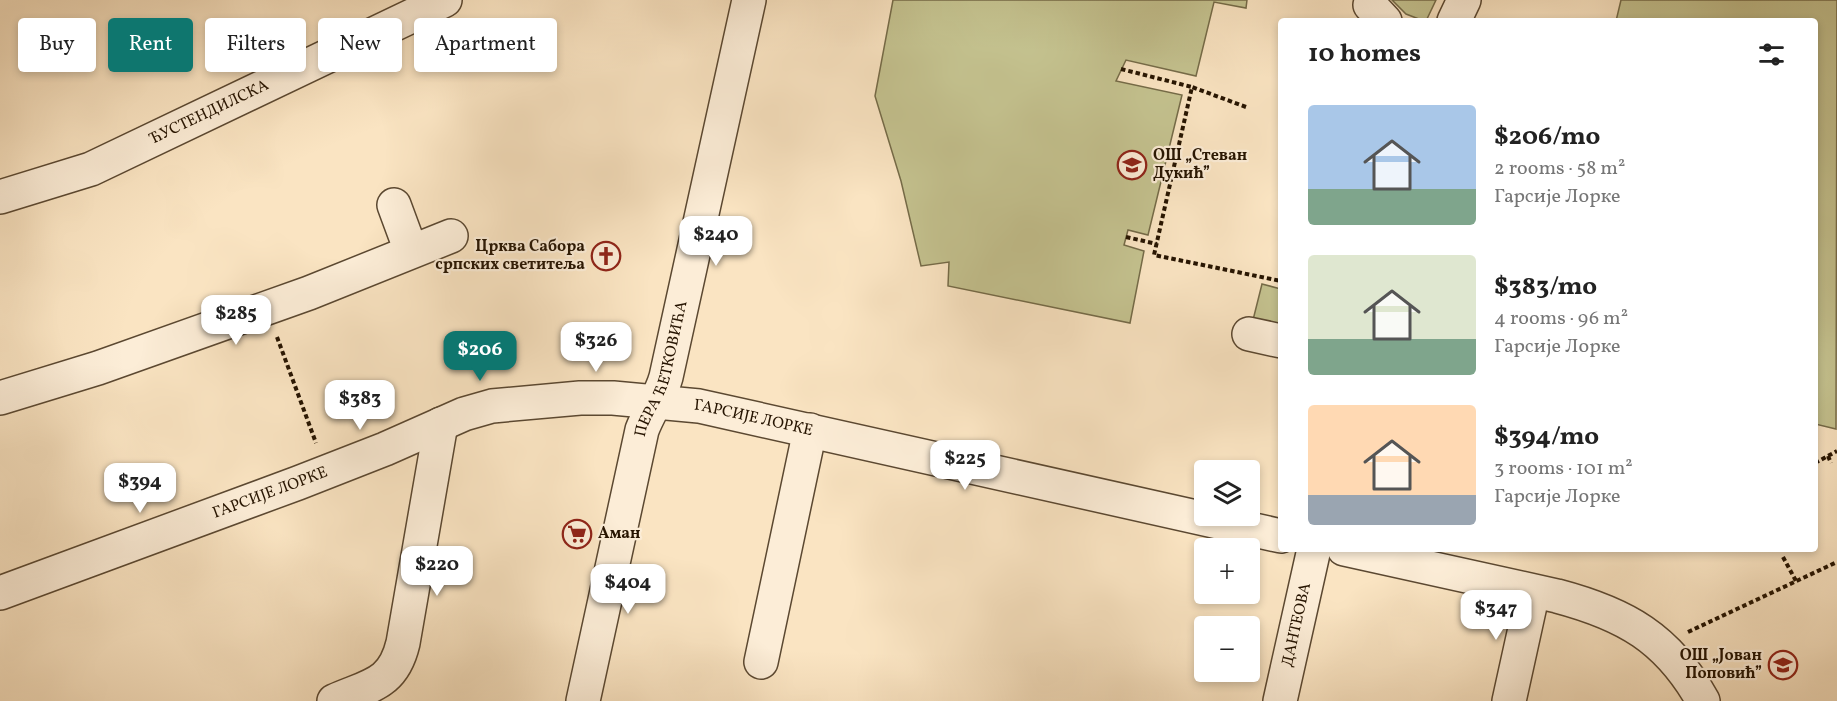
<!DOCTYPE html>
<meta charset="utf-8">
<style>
body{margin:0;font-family:Vollkorn,serif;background:#f2f2f2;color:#222;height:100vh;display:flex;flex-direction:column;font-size:22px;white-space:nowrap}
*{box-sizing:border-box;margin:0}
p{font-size:20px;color:#767676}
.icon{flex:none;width:33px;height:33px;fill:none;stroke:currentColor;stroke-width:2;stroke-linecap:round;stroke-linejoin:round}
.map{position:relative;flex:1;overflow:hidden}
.details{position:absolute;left:1278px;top:18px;width:540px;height:534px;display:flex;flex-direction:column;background:#fff;border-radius:6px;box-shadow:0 3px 9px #0003}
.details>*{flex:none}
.guide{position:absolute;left:18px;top:18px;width:570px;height:54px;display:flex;gap:12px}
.fabs{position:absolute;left:1194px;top:460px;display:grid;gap:12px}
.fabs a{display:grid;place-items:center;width:66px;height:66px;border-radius:6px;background:#fff;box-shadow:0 3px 9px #0003;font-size:30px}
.price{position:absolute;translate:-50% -51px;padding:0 14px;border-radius:12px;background:#fff;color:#222;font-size:20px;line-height:39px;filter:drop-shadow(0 2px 3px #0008)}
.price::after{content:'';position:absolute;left:50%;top:36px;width:18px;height:14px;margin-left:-9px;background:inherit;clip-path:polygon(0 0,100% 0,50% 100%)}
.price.current{background:#0f766e;color:#fff}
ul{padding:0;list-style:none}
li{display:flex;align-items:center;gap:18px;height:150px;padding:0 30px}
li span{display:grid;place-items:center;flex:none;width:168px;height:120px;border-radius:6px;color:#555}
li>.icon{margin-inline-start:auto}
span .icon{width:72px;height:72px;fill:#fffc;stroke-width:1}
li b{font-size:26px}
h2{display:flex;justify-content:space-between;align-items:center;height:72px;padding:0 30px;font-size:26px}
.chip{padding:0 21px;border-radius:6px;background:#fff;box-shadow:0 3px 9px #0003;font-size:21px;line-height:54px}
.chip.current{background:#0f766e;color:#fff}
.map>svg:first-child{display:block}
.green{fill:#c4c28f;stroke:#756b48;stroke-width:1.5}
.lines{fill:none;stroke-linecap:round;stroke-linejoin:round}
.minor-casing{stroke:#5b4831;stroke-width:36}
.path{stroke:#261401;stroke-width:4;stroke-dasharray:4.5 3;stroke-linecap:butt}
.minor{stroke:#fcedd7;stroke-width:33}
.labels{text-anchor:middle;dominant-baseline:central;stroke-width:4.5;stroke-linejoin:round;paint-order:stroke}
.street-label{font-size:16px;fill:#261401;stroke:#fcedd7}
.poi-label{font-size:16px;font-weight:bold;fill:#261401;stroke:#fcedd7;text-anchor:start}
</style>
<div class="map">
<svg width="1837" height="701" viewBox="0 0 1837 701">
<rect width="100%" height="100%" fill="#fae4c2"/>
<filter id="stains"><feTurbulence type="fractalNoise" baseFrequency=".00333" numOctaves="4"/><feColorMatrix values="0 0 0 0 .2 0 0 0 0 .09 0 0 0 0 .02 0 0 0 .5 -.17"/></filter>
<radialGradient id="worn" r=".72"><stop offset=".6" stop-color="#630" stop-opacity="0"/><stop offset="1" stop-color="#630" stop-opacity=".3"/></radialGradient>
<path class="green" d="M893,0H1247L1246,8L1214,2L1196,76L1126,60L1116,81L1182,95L1148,235L1128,230L1124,245L1144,251L1130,323L948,286L949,262L921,266L901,181L875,96Z
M1392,0H1436L1426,21H1424L1406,14Z
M1621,0H1837L1836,429L1815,424V21H1616Z
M1262,284L1281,289V334L1251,328Z"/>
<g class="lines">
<g class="minor-casing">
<g id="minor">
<path d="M1370,5L1385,21"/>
<path d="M1454,21L1464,0"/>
<path id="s1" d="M0,197L91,169L445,0"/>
<path d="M394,205L411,251"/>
<path d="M1249,334L1281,341"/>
<path d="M0,398L98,368L309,293L451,236"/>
<path d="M1344,549L1557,596C1625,614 1668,638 1703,701"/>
<path id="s2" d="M0,593L298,483L385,449L464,414L492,406L580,398H613L699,406L1281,536"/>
<path d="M761,662L810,430"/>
<path d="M334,701C370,685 393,685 403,643L441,424"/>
<path id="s3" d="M583,701L642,430C649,411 661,396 666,377L749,0"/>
<path id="s4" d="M1280,701L1314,549"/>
<path d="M1509,701L1533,592"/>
</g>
</g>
<path class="path" d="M1121,69L1192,87
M1246,107L1192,87L1154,255L1281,281
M1126,237L1157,244
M277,337L316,443
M1828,456L1831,463
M1815,463L1837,451
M1783,557L1796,581
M1688,632L1837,562"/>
<use href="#minor" class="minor"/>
</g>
<defs>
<g id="school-ring" transform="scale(1.5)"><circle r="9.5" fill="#fcedd7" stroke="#8f2418" stroke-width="1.5"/><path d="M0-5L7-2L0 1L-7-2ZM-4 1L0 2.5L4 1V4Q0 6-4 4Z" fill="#8f2418"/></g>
<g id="church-ring" transform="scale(1.5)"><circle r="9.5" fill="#fcedd7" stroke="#8f2418" stroke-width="1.5"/><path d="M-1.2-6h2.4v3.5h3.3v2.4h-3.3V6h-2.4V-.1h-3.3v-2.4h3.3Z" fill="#8f2418"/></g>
<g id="supermarket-ring" transform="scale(1.5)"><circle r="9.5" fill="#fcedd7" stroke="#8f2418" stroke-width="1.5"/><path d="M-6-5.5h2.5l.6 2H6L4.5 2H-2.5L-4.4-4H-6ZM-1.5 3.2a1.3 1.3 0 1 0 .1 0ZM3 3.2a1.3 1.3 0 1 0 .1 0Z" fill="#8f2418"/></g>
</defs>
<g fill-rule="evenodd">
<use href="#school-ring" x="1132" y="165"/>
<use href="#church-ring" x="606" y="256"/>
<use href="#supermarket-ring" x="577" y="534"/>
<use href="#school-ring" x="1783" y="665"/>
</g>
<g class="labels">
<g class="street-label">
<text stroke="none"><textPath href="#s1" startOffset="226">ЋУСТЕНДИЛСКА</textPath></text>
<text stroke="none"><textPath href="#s3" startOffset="342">ПЕРА ЋЕТКОВИЋА</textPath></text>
<text stroke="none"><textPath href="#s2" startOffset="790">ГАРСИЈЕ ЛОРКЕ</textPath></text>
<text stroke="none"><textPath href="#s2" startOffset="288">ГАРСИЈЕ ЛОРКЕ</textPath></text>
<text stroke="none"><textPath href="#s4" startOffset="78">ДАНТЕОВА</textPath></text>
</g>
<g class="poi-label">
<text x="1153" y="156">ОШ „Стеван<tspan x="1153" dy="18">Дукић”</tspan></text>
<text x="585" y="247" text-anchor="end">Црква Сабора<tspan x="585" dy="18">српских светитеља</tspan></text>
<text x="598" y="534">Аман</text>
<text x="1762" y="656" text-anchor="end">ОШ „Јован<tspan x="1762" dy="18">Поповић”</tspan></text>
</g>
</g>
<rect width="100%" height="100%" filter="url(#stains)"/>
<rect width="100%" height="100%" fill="url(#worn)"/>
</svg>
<div class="fabs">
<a><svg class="icon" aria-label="layers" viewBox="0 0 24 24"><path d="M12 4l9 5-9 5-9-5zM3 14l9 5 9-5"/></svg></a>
<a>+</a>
<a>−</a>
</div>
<b class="price" style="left:716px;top:267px">$240</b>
<b class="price" style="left:236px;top:346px">$285</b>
<b class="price" style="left:596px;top:373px">$326</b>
<b class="price current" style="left:480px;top:382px">$206</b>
<b class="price" style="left:360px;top:431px">$383</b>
<b class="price" style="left:965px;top:491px">$225</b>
<b class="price" style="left:140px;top:514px">$394</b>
<b class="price" style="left:437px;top:597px">$220</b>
<b class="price" style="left:628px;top:615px">$404</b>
<b class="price" style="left:1496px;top:641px">$347</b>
<div class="guide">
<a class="chip">Buy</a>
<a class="chip current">Rent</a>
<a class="chip">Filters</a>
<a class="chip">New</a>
<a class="chip">Apartment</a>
</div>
<section class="details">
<h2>10 homes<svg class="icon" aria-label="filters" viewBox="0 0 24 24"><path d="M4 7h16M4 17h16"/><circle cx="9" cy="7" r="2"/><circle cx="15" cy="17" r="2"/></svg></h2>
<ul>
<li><span style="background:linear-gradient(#a9c7e8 70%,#7fa58c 0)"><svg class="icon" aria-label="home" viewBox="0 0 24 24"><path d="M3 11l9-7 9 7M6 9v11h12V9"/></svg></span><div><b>$206/mo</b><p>2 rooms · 58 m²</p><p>Гарсије Лорке</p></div></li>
<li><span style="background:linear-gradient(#dfe7d0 70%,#7fa58c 0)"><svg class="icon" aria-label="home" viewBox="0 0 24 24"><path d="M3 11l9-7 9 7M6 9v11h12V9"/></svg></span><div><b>$383/mo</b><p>4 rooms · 96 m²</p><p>Гарсије Лорке</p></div></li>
<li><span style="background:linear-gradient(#ffd9b3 75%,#9aa5b1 0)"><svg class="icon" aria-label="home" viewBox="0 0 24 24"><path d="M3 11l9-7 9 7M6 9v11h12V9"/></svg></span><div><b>$394/mo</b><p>3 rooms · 101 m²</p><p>Гарсије Лорке</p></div></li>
</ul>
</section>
</div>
